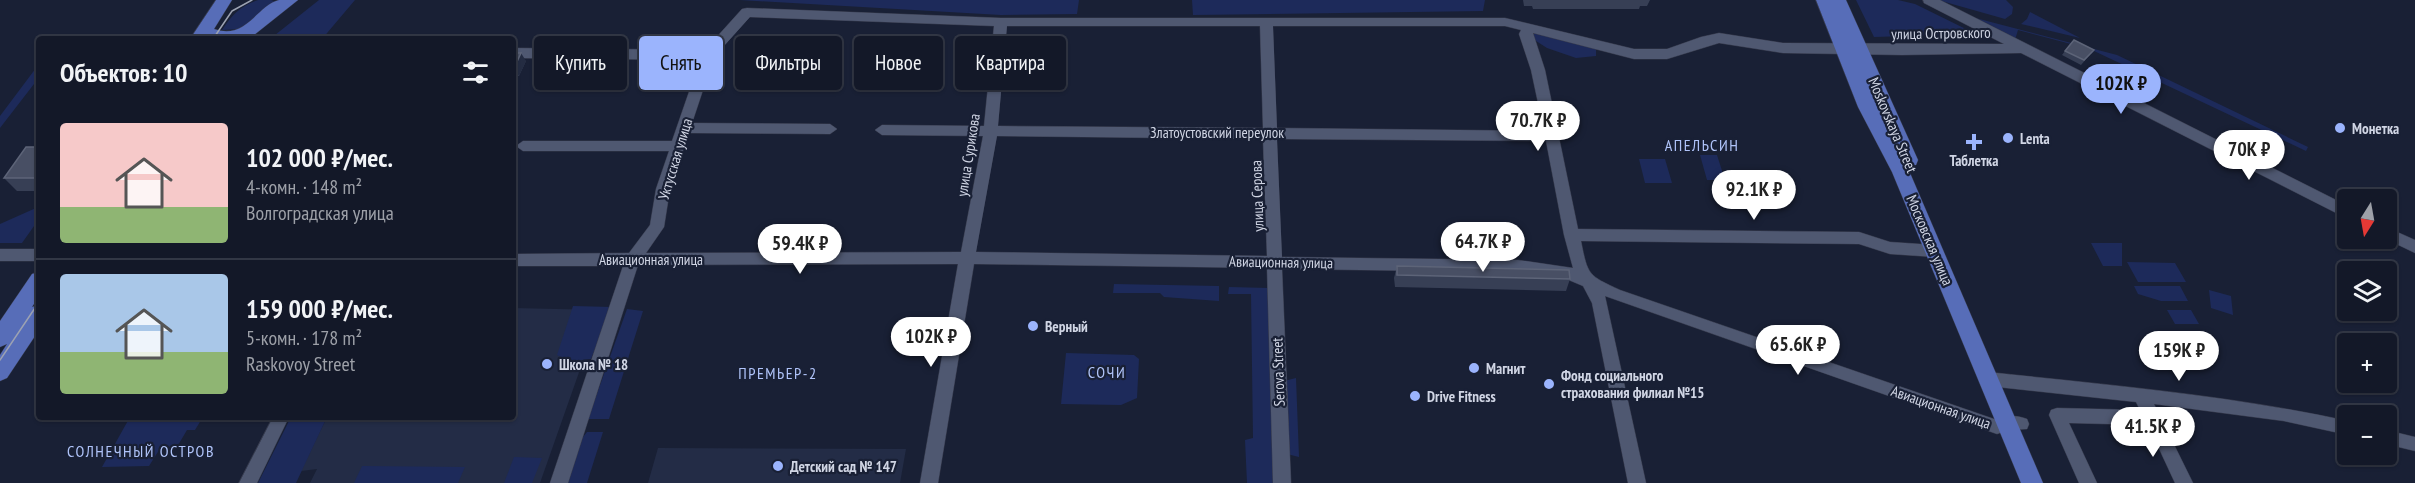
<!DOCTYPE html>
<html lang="ru">
<meta charset="utf-8">
<style>
body{margin:0;font-family:"PT Sans Narrow",sans-serif;background:#202534;color:#f1f3f6;height:100vh;display:flex;flex-direction:column;font-size:22px;white-space:nowrap}
*{box-sizing:border-box;margin:0}
p{font-size:20px;color:#9da0a8}
.icon{flex:none;width:33px;height:33px;fill:none;stroke:currentColor;stroke-width:2;stroke-linecap:round;stroke-linejoin:round}
.map{position:relative;flex:1;overflow:hidden}
.details{position:absolute;left:36px;top:36px;width:480px;height:384px;display:flex;flex-direction:column;background:#131828;border-radius:6px;box-shadow:0 2px 4px #0004,0 0 0 2px #323745}
.details>*{flex:none}
.top-card{position:absolute;left:534px;top:36px;width:570px;height:54px;display:flex;gap:12px}
.needle{width:39px;rotate:191deg}
.buttons{position:absolute;left:2337px;top:189px;display:grid;gap:12px}
.buttons a{display:grid;place-items:center;width:60px;height:60px;border-radius:6px;background:#131828;box-shadow:0 2px 4px #0004,0 0 0 2px #323745;font-size:30px}
.price{position:absolute;translate:-50% -51px;padding:0 14px;border-radius:21px;background:#fff;color:#222;font-size:20px;line-height:39px;filter:drop-shadow(0 2px 3px #0008)}
.price::after{content:'';position:absolute;left:50%;top:36px;width:18px;height:14px;margin-left:-9px;background:inherit;clip-path:polygon(0 0,100% 0,50% 100%)}
.price.on{background:#9bb4fd;color:#111}
ul{padding:0;list-style:none}
li{display:flex;align-items:center;gap:18px;height:150px;padding:0 24px}
li+li{border-top:2px solid #323745}
li span{display:grid;place-items:center;flex:none;width:168px;height:120px;border-radius:6px;color:#555}
li>.icon{margin-inline-start:auto}
span .icon{width:72px;height:72px;fill:#fffc;stroke-width:1}
li b{font-size:26px}
h2{display:flex;justify-content:space-between;align-items:center;height:72px;padding:0 24px;font-size:26px}
.tag{padding:0 21px;border-radius:6px;background:#131828;box-shadow:0 2px 4px #0004,0 0 0 2px #323745;font-size:21px;line-height:54px}
.tag.on{background:#9bb4fd;color:#111}
.map>svg:first-child{display:block}
.built{fill:#232c46}
.green{fill:#1d2a5a}
.lines{fill:none;stroke-linecap:round;stroke-linejoin:round}
.minor-casing{stroke:#363a4c;stroke-width:1}
.major-casing{stroke:#363a4c;stroke-width:1}
.minor{fill:#4f5871;fill-rule:evenodd}
.major{fill:#576db8;fill-rule:evenodd}
.tram{stroke:#9ca2b2;stroke-width:1.5}
.wall{fill:#373f55}
.shaded-wall{fill:#242c42}
.building{fill:#484f64;stroke:#5d6478;stroke-width:1.5}
.poi-dot{fill:#9bb4fd;stroke:#192035;stroke-width:2}
.labels{text-anchor:middle;dominant-baseline:central;stroke-width:4.5;stroke-linejoin:round;paint-order:stroke}
.street-label{font-size:15px;fill:#d0d5e4;stroke:#192035}
.poi-label{font-size:15px;font-weight:bold;fill:#d0d5e4;stroke:#192035;text-anchor:start}
.neighbourhood-label{font-size:16px;letter-spacing:1.5px;fill:#b0c4fa;stroke:#192035}
</style>
<div class="map">
<svg width="2415" height="483" viewBox="0 0 2415 483">
<rect width="100%" height="100%" fill="#192035"/>
<path class="built" d="M513,308L601,310L540,483H310L317,469L301,471L327,417H513Z
M658,448L906,449L900,483H648Z"/>
<path class="green" d="M258,0H271L280,3L240,29L222,30C231,16 241,5 258,0Z
M319,0H355L322,39H270Z
M740,0H1079L1077,14L1001,15Z
M1192,0H1485L1483,11L1193,15Z
M1856,0H1898L1915,4L1976,34L1874,37Z
M1938,0H2006L2013,7L2012,14L2005,19Z
M2030,12L2080,38L2021,24L2027,19Z
M1964,15L2117,55L2308,147L2306,151L2094,51L2091,54L2071,44L2018,30L2015,40Z
M1534,34H1546L1596,48V56L1576,58L1547,48L1533,39Z
M39,64V84H34L0,128V116Z
M1700,155H1717L1725,180H1707Z
M1639,159H1665L1672,183H1645Z
M36,208H39V219L22,243H0V224Z
M2091,243H2122V266H2103Z
M2127,262L2175,263L2186,282H2138Z
M1114,284L1219,286V301L1164,297L1160,293H1113Z
M2134,286H2180L2188,301H2161L2138,294Z
M1229,287L1269,288L1276,483H1247L1245,440L1253,438L1251,294H1228Z
M2209,290L2231,296L2233,315L2211,308Z
M573,306L612,307L591,359L569,361L557,355Z
M627,309L643,311L609,419H588Z
M2167,310H2191L2199,324H2175Z
M1066,353L1134,355L1139,359L1137,398L1121,405L1061,404Z
M1296,378L1299,457L1287,454L1284,381Z
M130,417H208H203L195,430H187L177,447H161L149,466L102,467Z
M291,417H327L296,483H258Z
M587,432H603L587,483H567L583,437Z
M514,457L542,458L532,483H504Z
M362,466L465,467L458,483H354Z"/>
<g class="lines">
<g class="minor-casing">
<path id="minor" d="M1923,0H1940L2348,206V219L2021,53L1902,55L1783,53L1719,43L1667,59H1634L1533,33L1545,70L1578,229L1859,232L1890,242L1935,245L1940,247L1943,251L1940,255L1935,257L1890,254L1859,244L1581,241C1588,276 1588,275 1620,290L1997,420C2007,415 2016,415 2027,419L2029,424L2027,429L2008,430L1997,434L1605,296L1646,483H1628L1592,303L1583,286L1564,278L1518,272L1282,269L1291,483H1273L1267,268L974,264L938,483H920L958,264L638,265L568,483H550L623,266H513V254L629,253L650,225L656,189L669,151H523L516,146L523,141H672L700,60L513,58V48L705,50L742,9L747,8L1001,18H1505L1634,49H1667L1701,37L1719,33L1783,43L2004,44L1924,3ZM750,17L994,26L984,126L882,125L875,130L882,135L983,136L961,252L646,253L664,227L670,189L689,133L830,134L837,129L830,124L692,123L714,57ZM1007,26H1260L1263,128L998,126ZM1273,26H1505L1521,30L1519,34L1531,70L1544,131L1277,128ZM997,136L1263,139L1267,256L976,252ZM1277,139L1546,141L1564,235L1573,268L1518,260L1282,257Z
M2386,227L2415,240V253L2384,238H2386Z
M0,249H39V261H0Z
M1988,372C2108,385 2229,395 2348,421V435L2284,421L2154,404L2193,483H2175L2148,425L2069,423L2097,483H2079L2049,415L2051,410L2057,408L2140,410L2136,402L1988,386L1982,384L1980,379L1982,374Z
M273,417H289L257,483H239Z
M2386,430L2415,437V451L2386,444Z"/>
</g>
<g class="major-casing">
<path id="major" d="M216,0H232L214,29C247,40 256,6 279,0C285,0 293,0 298,0L249,39H190Z
M1816,0H1846L1918,160L1916,165L1907,166L2043,483H2021L1892,172L1858,107Z
M39,272V296L32,307L39,305V330L7,378L0,381V355L7,344L0,347V321L32,274Z"/>
</g>
<use href="#minor" class="minor"/>
<use href="#major" class="major"/>
<path class="tram" d="M213,39L232,11L252,0
M0,360L39,302"/>
</g>
<path class="wall" d="M1523,0H1650L1647,6H1640L1639,9H1533L1532,6H1524Z
M2094,50L2081,65L2062,55L2065,51Z
M513,53L526,61L519,76H513Z
M39,147V191H17L4,178Z
M1397,266L1570,279L1566,291L1395,287L1394,278Z"/>
<path class="shaded-wall" d="M521,53L526,61L519,76L514,68Z"/>
<path class="building" d="M2074,40L2094,50L2084,60L2065,51Z
M513,53H521L514,68H513Z
M26,147H39V178H4Z
M1397,266L1569,270L1570,279L1397,275Z"/>
<g class="poi-dot">
<circle cx="2340" cy="128" r="6"/>
<circle cx="2008" cy="138" r="6"/>
<path d="M1971 133h6v6h6v6h-6v6h-6v-6h-6v-6h6z"/>
<circle cx="1033" cy="326" r="6"/>
<circle cx="547" cy="364" r="6"/>
<circle cx="1474" cy="368" r="6"/>
<circle cx="1549" cy="384" r="6"/>
<circle cx="1415" cy="396" r="6"/>
<circle cx="778" cy="466" r="6"/>
</g>
<g class="labels">
<g class="street-label">
<text transform="translate(1941 33) rotate(-1)">улица Островского</text>
<text transform="translate(1893 125) rotate(67)">Moskovskaya Street</text>
<text x="1217" y="132">Златоустовский переулок</text>
<text transform="translate(968 155) rotate(-81)">улица Сурикова</text>
<text transform="translate(675 159) rotate(-73)">Уктусская улица</text>
<text transform="translate(1257 196) rotate(-92)">улица Серова</text>
<text transform="translate(1930 240) rotate(67)">Московская улица</text>
<text x="651" y="259">Авиационная улица</text>
<text transform="translate(1281 262) rotate(1)">Авиационная улица</text>
<text transform="translate(1278 372) rotate(-92)">Serova Street</text>
<text transform="translate(1941 407) rotate(19)">Авиационная улица</text>
</g>
<g class="poi-label">
<text x="2352" y="128">Монетка</text>
<text x="2020" y="138">Lenta</text>
<text x="1974" y="160" text-anchor="middle">Таблетка</text>
<text x="1045" y="326">Верный</text>
<text x="559" y="364">Школа № 18</text>
<text x="1486" y="368">Магнит</text>
<text x="1561" y="375">Фонд социального<tspan x="1561" dy="17">страхования филиал №15</tspan></text>
<text x="1427" y="396">Drive Fitness</text>
<text x="790" y="466">Детский сад № 147</text>
</g>
<g class="neighbourhood-label">
<text x="1702" y="145">АПЕЛЬСИН</text>
<text x="1107" y="372">СОЧИ</text>
<text x="778" y="373">ПРЕМЬЕР-2</text>
<text x="141" y="451">СОЛНЕЧНЫЙ ОСТРОВ</text>
</g>
</g>
</svg>
<div class="buttons">
<a><svg class="needle" viewBox="-14 -14 28 28"><path d="M0-13l5 13h-10z" fill="#e53935"/><path d="M0 13l5-13h-10z" fill="#9da0a8"/></svg></a>
<a><svg class="icon" aria-label="layers" viewBox="0 0 24 24"><path d="M12 4l9 5-9 5-9-5zM3 14l9 5 9-5"/></svg></a>
<a>+</a>
<a>−</a>
</div>
<b class="price on" style="left:2121px;top:115px">102K ₽</b>
<b class="price" style="left:1538px;top:152px">70.7K ₽</b>
<b class="price" style="left:2249px;top:181px">70K ₽</b>
<b class="price" style="left:1754px;top:221px">92.1K ₽</b>
<b class="price" style="left:1483px;top:273px">64.7K ₽</b>
<b class="price" style="left:800px;top:275px">59.4K ₽</b>
<b class="price" style="left:931px;top:368px">102K ₽</b>
<b class="price" style="left:1798px;top:376px">65.6K ₽</b>
<b class="price" style="left:2179px;top:382px">159K ₽</b>
<b class="price" style="left:2153px;top:458px">41.5K ₽</b>
<div class="top-card">
<a class="tag">Купить</a>
<a class="tag on">Снять</a>
<a class="tag">Фильтры</a>
<a class="tag">Новое</a>
<a class="tag">Квартира</a>
</div>
<section class="details">
<h2>Объектов: 10<svg class="icon" aria-label="filters" viewBox="0 0 24 24"><path d="M4 7h16M4 17h16"/><circle cx="9" cy="7" r="2"/><circle cx="15" cy="17" r="2"/></svg></h2>
<ul>
<li><span style="background:linear-gradient(#f6c9c9 70%,#8fb573 0)"><svg class="icon" aria-label="home" viewBox="0 0 24 24"><path d="M3 11l9-7 9 7M6 9v11h12V9"/></svg></span><div><b>102 000 ₽/мес.</b><p>4-комн. · 148 m²</p><p>Волгоградская улица</p></div></li>
<li><span style="background:linear-gradient(#a9c7e8 65%,#8fb573 0)"><svg class="icon" aria-label="home" viewBox="0 0 24 24"><path d="M3 11l9-7 9 7M6 9v11h12V9"/></svg></span><div><b>159 000 ₽/мес.</b><p>5-комн. · 178 m²</p><p>Raskovoy Street</p></div></li>
</ul>
</section>
</div>
